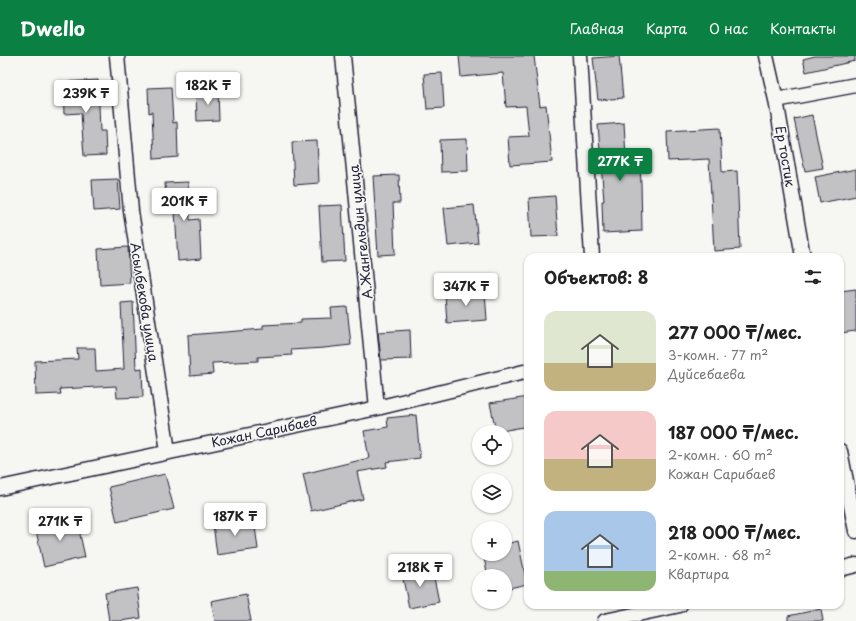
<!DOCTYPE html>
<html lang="ru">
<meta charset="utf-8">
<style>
body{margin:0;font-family:"Playpen Sans",sans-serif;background:#f6f6f6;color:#222;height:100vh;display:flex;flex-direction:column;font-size:15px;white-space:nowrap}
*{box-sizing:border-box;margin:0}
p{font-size:13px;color:#767676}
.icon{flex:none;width:22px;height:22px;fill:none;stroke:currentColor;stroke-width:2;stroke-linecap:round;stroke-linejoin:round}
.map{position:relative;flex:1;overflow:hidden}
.side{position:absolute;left:524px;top:197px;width:320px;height:356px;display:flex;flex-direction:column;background:#fff;border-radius:12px;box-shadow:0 1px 3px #0004}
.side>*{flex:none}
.controls{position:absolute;left:472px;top:369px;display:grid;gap:8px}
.controls a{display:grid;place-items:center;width:40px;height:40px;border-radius:50%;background:#fff;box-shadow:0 1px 3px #0004;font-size:20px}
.price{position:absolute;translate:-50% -34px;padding:0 9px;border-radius:4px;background:#fff;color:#222;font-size:13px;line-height:26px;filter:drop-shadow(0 1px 2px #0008)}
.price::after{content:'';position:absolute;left:50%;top:24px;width:12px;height:9px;margin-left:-6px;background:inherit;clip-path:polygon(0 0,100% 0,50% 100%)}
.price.on{background:#0b8043;color:#fff}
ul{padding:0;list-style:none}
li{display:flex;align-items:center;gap:12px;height:100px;padding:0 20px}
li span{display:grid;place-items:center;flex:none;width:112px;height:80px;border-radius:12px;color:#555}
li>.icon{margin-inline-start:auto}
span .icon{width:48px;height:48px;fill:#fffc;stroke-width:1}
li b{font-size:17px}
h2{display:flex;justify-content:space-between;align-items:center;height:48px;padding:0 20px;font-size:17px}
header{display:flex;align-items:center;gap:24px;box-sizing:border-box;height:56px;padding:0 20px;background:#0b8043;color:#fff}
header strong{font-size:19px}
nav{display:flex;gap:22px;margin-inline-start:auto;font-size:14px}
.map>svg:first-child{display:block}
.building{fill:#c2c2c4;stroke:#22223b}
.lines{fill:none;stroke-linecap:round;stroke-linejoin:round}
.street-casing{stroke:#22223b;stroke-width:17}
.street{stroke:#f6f6f2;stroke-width:14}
.labels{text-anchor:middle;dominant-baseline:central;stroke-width:3;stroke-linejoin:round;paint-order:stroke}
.street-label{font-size:13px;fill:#22223b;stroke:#f6f6f2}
</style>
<header>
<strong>Dwello</strong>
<nav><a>Главная</a><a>Карта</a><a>О нас</a><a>Контакты</a></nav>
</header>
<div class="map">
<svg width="856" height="565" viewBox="0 0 856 565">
<rect width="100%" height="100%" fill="#f6f6f2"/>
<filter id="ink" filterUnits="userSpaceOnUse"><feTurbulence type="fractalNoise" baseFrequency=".025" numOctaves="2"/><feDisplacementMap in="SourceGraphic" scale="8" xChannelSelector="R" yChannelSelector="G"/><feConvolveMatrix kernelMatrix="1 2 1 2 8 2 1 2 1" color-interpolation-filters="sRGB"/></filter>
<g filter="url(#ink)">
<path class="building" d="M459,0H534L540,50L546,49L552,106L510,109L508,81L529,80L526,50L506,51L503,17L461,21Z
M619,0L623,42L598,44L593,2Z
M815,0H855V5L806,16L803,3Z
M442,17L444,52L427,53L424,18Z
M98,24L100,75H105L106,99L84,100L81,57L64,58L63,26Z
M171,31L173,67L177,66L178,101L154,103L152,56L149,57L148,32Z
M218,35L219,64L197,65L196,37Z
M812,59L823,112L805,115L794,63Z
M624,67L626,101L639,99L641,127L642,175L603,177L602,145H604L598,69Z
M720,72L722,116L737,115L740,193L714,195L709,103L668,105L667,75Z
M467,83L468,115L441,116L440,84Z
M317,85L319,127L294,129L292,86Z
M856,113V140L820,147L815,121Z
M399,119L400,147H393L395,198L378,199L373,120Z
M118,123L120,153L94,155L92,124Z
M188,126L190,164L199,163L201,203L178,205L175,154H167L165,127Z
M555,140L558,180L531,181L529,142Z
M342,149L345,205L322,206L319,150Z
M474,149L478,187L448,190L444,152Z
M128,191L130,227L100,229L98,193Z
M856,233V275L840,277V235Z
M485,236L487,264L447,267L445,238Z
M133,246L136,313L142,312L143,341L117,342L116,330L60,333L61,338L36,339L35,305L78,303L77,292H95L96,315L124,313L121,247Z
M347,251L351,289L324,292L291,294L292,299L258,301V305L212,307L213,318L190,320L188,279L263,273V269L301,267V263L332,262L331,252Z
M410,274L411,303L381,304L378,276Z
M528,341V370L496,376L490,347Z
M416,359L420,402L386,406L387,411L357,416L363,443L311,455L303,418L369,402L364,375L388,371L387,362Z
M165,418L174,453L117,466L109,431Z
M76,460L85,501L44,511L35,470Z
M254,463L258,493L217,499L213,468Z
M518,485L527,528L505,533V520H488L483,498H505V488Z
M432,512L439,546L409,552L402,518Z
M137,532L141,562L120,565H109L105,537Z
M246,538L251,565H215L211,545Z
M821,553L823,565H788V560Z"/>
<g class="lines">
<g class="street-casing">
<path id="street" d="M117,0L131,155L168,395
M343,0L377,352
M580,0L592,201
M766,0L776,44L803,201
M776,44L856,29
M840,395L856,475
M0,432L377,352L528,315
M840,513L856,509
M605,565L680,549"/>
</g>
<use href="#street" class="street"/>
</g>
</g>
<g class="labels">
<g class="street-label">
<text transform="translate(786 100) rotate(80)">Ер тостик</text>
<text transform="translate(360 176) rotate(-96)">А.Жангельдин улица</text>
<text transform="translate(145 246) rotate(81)">Асылбекова улица</text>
<text transform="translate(264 375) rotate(-12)">Кожан Сарибаев</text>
</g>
</g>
</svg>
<div class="controls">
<a><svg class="icon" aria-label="locate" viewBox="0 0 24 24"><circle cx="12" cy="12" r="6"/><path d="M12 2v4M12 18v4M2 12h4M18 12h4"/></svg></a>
<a><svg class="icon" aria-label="layers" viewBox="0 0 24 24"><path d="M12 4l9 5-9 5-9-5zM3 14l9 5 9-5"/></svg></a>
<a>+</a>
<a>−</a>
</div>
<b class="price" style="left:208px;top:50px">182K ₸</b>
<b class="price" style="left:86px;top:58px">239K ₸</b>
<b class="price on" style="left:620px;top:126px">277K ₸</b>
<b class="price" style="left:184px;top:166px">201K ₸</b>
<b class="price" style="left:466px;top:251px">347K ₸</b>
<b class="price" style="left:235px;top:481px">187K ₸</b>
<b class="price" style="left:60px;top:486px">271K ₸</b>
<b class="price" style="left:420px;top:532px">218K ₸</b>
<section class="side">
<h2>Объектов: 8<svg class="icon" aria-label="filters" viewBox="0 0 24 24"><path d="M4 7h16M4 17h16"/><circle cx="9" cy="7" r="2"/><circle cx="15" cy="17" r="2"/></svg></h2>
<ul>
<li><span style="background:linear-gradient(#dfe7d0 65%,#c2b280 0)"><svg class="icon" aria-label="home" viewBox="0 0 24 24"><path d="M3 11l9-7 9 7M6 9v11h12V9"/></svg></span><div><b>277 000 ₸/мес.</b><p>3-комн. · 77 m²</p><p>Дуйсебаева</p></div></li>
<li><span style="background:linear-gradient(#f6c9c9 60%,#c2b280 0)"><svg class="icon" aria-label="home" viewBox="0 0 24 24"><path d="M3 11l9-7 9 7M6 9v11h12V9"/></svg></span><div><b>187 000 ₸/мес.</b><p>2-комн. · 60 m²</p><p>Кожан Сарибаев</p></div></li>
<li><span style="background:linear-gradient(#a9c7e8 75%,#8fb573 0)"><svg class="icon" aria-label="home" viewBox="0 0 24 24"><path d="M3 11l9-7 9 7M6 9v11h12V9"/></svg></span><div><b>218 000 ₸/мес.</b><p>2-комн. · 68 m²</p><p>Квартира</p></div></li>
</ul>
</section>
</div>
